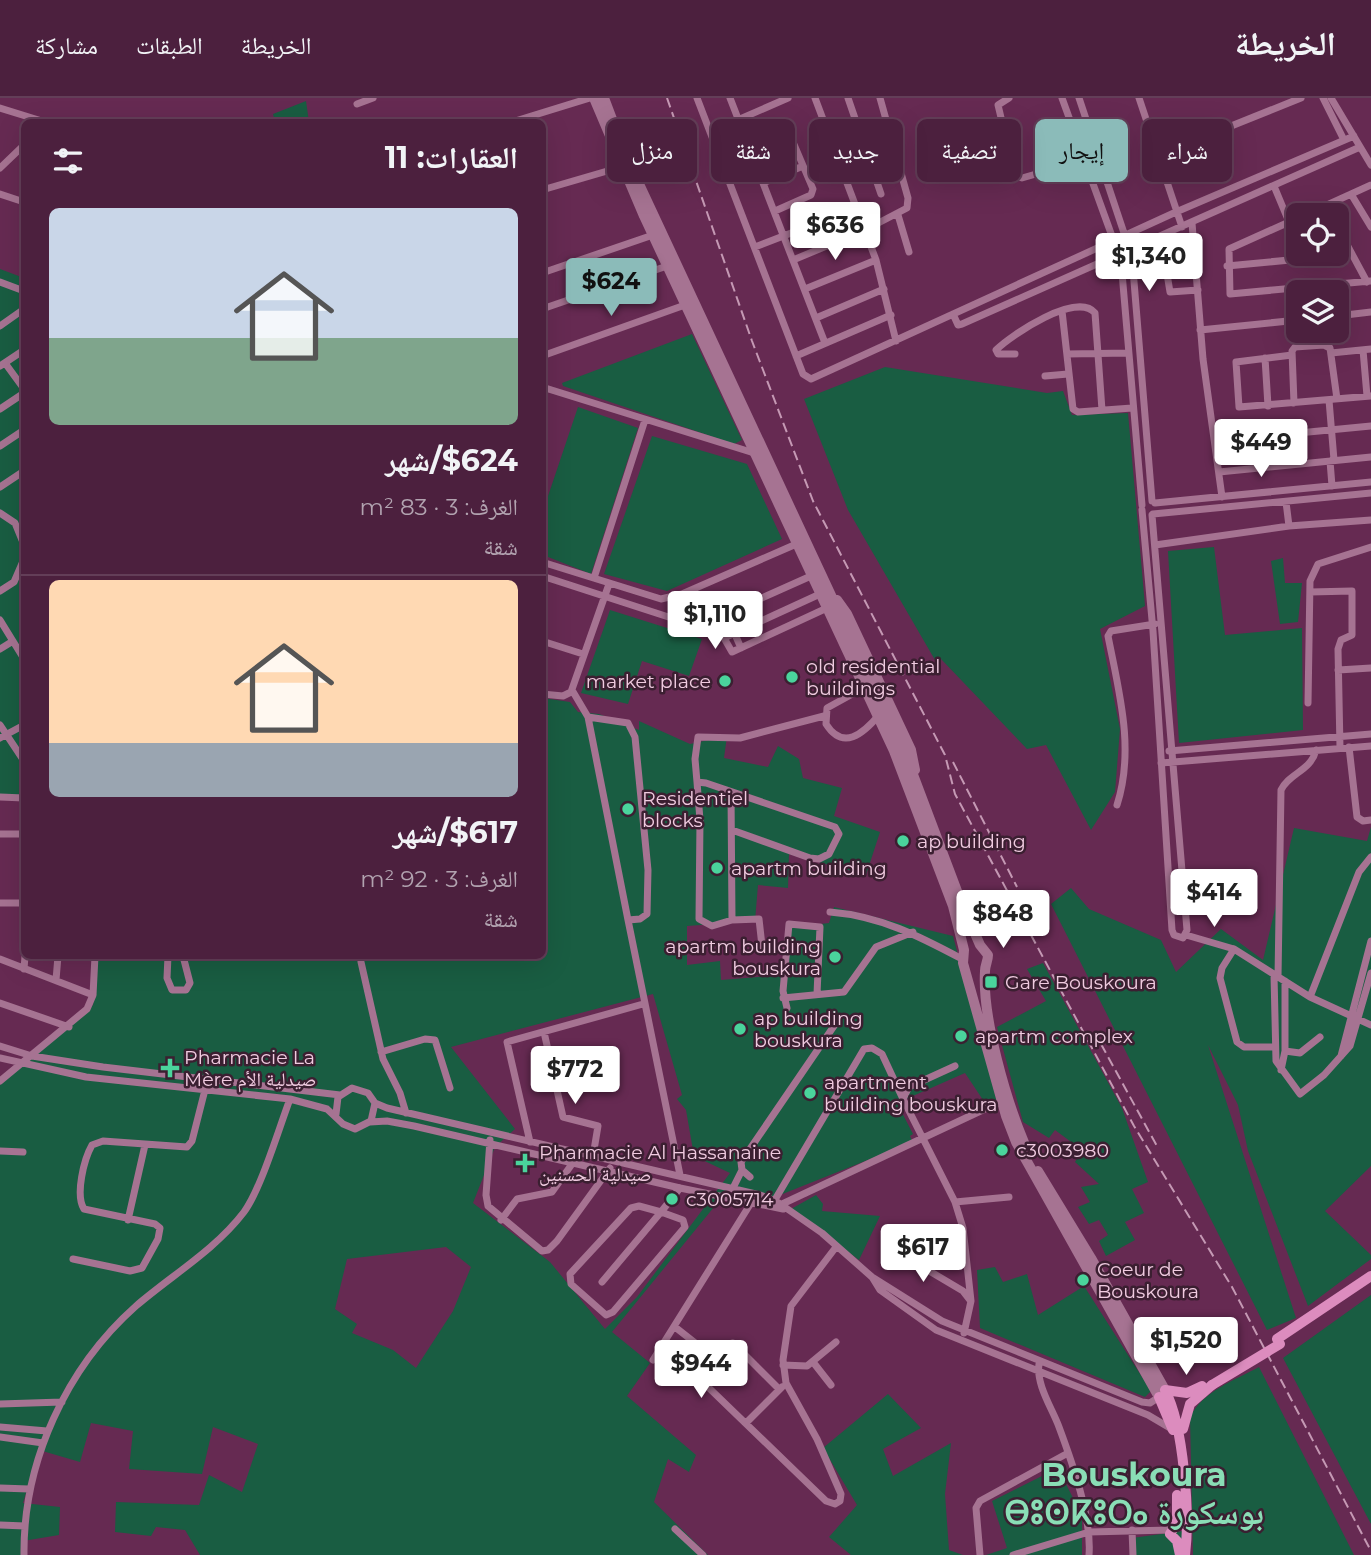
<!DOCTYPE html>
<html lang="ar">
<meta charset="utf-8">
<style>
body{margin:0;font-family:Montserrat,"Noto Naskh Arabic","Noto Sans Tifinagh",sans-serif;background:#562d49;color:#f1f3f6;direction:rtl;height:100vh;display:flex;flex-direction:column;font-size:26px;white-space:nowrap}
*{box-sizing:border-box;margin:0}
p{font-size:23px;color:#b2a3b0}
.icon{flex:none;width:38px;height:38px;fill:none;stroke:currentColor;stroke-width:2;stroke-linecap:round;stroke-linejoin:round}
.map{position:relative;flex:1;overflow:hidden;direction:ltr}
.panel{position:absolute;left:21px;top:21px;width:525px;height:840px;display:flex;flex-direction:column;background:#4c203e;border-radius:10px;box-shadow:0 7px 28px #0002,0 0 0 2px #633e58;direction:rtl}
.panel>*{flex:none}
.hud{position:absolute;left:567px;top:21px;width:665px;height:63px;direction:rtl;display:flex;gap:14px}
.buttons{position:absolute;left:1286px;top:105px;display:grid;gap:14px}
.buttons a{display:grid;place-items:center;width:63px;height:63px;border-radius:10px;background:#4c203e;box-shadow:0 7px 28px #0002,0 0 0 2px #633e58;font-size:35px}
.price{position:absolute;translate:-50% -60px;padding:0 16px;border-radius:7px;background:#fff;color:#222;font-size:23px;line-height:46px;filter:drop-shadow(0 2px 4px #0008)}
.price::after{content:'';position:absolute;left:50%;top:42px;width:21px;height:16px;margin-left:-10px;background:inherit;clip-path:polygon(0 0,100% 0,50% 100%)}
.price.selected{background:#8bbbb9;color:#111}
ul{padding:0;list-style:none}
li{display:grid;align-content:center;gap:14px;height:371px;padding:0 28px}
li+li{border-top:2px solid #633e58}
li span{display:grid;place-items:center;height:217px;border-radius:10px;color:#555}
li>.icon{margin-inline-start:auto}
span .icon{width:126px;height:126px;fill:#fffc;stroke-width:1}
li b{font-size:30px}
h2{display:flex;justify-content:space-between;align-items:center;height:84px;padding:0 28px;font-size:30px}
.tag{padding:0 24px;border-radius:10px;background:#4c203e;box-shadow:0 7px 28px #0002,0 0 0 2px #633e58;font-size:24px;line-height:63px}
.tag.selected{background:#8bbbb9;color:#111}
header{display:flex;align-items:center;gap:42px;box-sizing:border-box;height:98px;padding:0 35px;background:#4c203e;border-bottom:2px solid #633e58}
header strong{font-size:33px}
nav{display:flex;gap:38px;margin-inline-start:auto;font-size:24px}
.map>svg:first-child{display:block}
.green{fill:#195d42;fill-rule:evenodd}
.lines{fill:none;stroke-linecap:round;stroke-linejoin:round}
.minor{stroke:#a67392;stroke-width:7}
.tertiary{stroke:#a67392;stroke-width:10}
.secondary{stroke:#dc8cbe;stroke-width:10}
.rail{stroke:#c599b4;stroke-width:2;stroke-dasharray:10 5;stroke-linecap:butt}
.secondary-bridge{stroke:#dc8cbe;stroke-width:10}
.poi-dot{fill:#4ad49c;stroke:#3b1f31;stroke-width:2.5}
.labels{text-anchor:middle;dominant-baseline:central;stroke-width:5;stroke-linejoin:round;paint-order:stroke}
.poi-label{font-size:19px;fill:#f0cbe0;stroke:#3b1f31;text-anchor:start}
.town-label{font-size:33px;font-weight:bold;fill:#8adeb6;stroke:#3b1f31}
</style>
<header>
<strong>الخريطة</strong>
<nav><a>الخريطة</a><a>الطبقات</a><a>مشاركة</a></nav>
</header>
<div class="map">
<svg width="1371" height="1457" viewBox="0 0 1371 1457">
<rect width="100%" height="100%" fill="#662a52"/>
<path class="green" d="M306,3L309,24H275L273,16Z
M0,171L24,180V699H0Z
M692,236L742,342L734,346L563,288L562,285Z
M885,269L1047,295L1063,293L1072,317L1128,315L1145,508L1100,531L1120,631L1115,694L1091,732L1046,647L1027,651L941,561L935,562L848,412L804,301Z
M578,309L638,330L591,476L543,457V413Z
M652,338L747,366L782,441L667,493L604,476Z
M1214,449L1225,537L1302,530L1303,632L1179,645L1168,453Z
M1283,460L1285,485H1302L1298,524L1280,526L1271,463Z
M610,512L702,541L689,578L642,563L628,606L581,595Z
M543,600L570,604L578,614L599,616L639,632V623L690,646L727,638L724,660L768,669L778,648L799,661L803,680L842,690L834,718L880,734L866,777L789,756L788,790L758,787L755,823L687,828V867L720,863L721,882L784,877L786,830L829,825L834,809L953,838L997,1004L987,1008L965,975L897,1005L913,1036L910,1038L913,1044L775,1099L732,1087L612,1234L650,1265L627,1298L696,1357L689,1374L668,1361L654,1404L708,1457H200L185,1432L156,1429L151,1438L115,1434L116,1404L199,1407L209,1377L242,1394L258,1346L213,1329L202,1376L129,1371L133,1333L91,1325L80,1364L39,1352L23,1405L60,1409L59,1437L23,1443L22,1457H0V987L93,907L98,858H542ZM653,896L682,997L677,1001L686,1012L694,1058L730,1075L637,1199L605,1231L550,1164L473,1105L495,1049L515,1031L451,949ZM446,1149L471,1169L453,1213L416,1270L393,1252L352,1235L357,1226L335,1211L347,1161Z
M1371,729V1068L1325,1113L1371,1157V1161L1308,1208L1248,1053L1238,1007L1208,947L1296,1220L1267,1232L1051,806L1071,790L1089,811L1161,842L1176,874L1221,831L1263,862L1294,730L1367,743Z
M1043,865L1122,1010L1148,1084L1132,1091L1144,1115L1125,1124L1135,1142L1106,1158L1099,1143L1108,1137L1099,1122L1089,1126L1078,1109L1090,1104L1081,1089L1099,1086L1075,1064L1082,1052L1055,1032L1049,1040L1023,1024L997,929L1046,903L1027,871Z
M816,1097L823,1106L822,1113L880,1118L859,1162L791,1111Z
M995,1169L1003,1184L1027,1176L1038,1217L1084,1188L1151,1293L1145,1299L980,1230L977,1172Z
M1371,1197V1426L1283,1260Z
M1259,1269L1354,1457H1193L1190,1319C1203,1293 1235,1282 1259,1269Z
M888,1296L921,1330L883,1351L893,1378L951,1345L945,1396L949,1452L963,1457H851L829,1439L857,1407L823,1350Z
M1058,1370L1082,1418V1457H986L1007,1450L992,1403Z
M1183,1433L1184,1457H1132V1440Z"/>
<g class="lines">
<path class="minor" d="M697,0L803,276L811,281L1176,114L1354,38
M730,0L825,245
M815,0L876,162L896,243
M848,0L881,96
M1009,0L998,7L1015,78L1022,80L1099,58
M1062,0L1121,163L1142,407
M1079,0L1132,159L1152,403
M1139,0L1182,129
M1323,0L1344,42
M1331,0L1371,67
M357,6L373,0
M0,10L45,24
M512,24L590,0
M710,34L788,0
M1159,57L1301,0
M754,59L793,44L813,91L811,97L775,113
M0,70L24,47
M763,85L803,68
M1274,88L1289,124
M542,92L621,69
M0,96L24,104
M1351,96L1371,129
M898,117L909,154
M1305,117L1371,87
M1298,120L1229,151L1230,196L1371,183
M1192,125L1203,261L1222,399
M1337,128L1367,184
M755,149L856,110
M793,162L865,132L907,110L908,100L880,0
M1227,168L1352,156
M1166,170L1170,194L1198,192
M542,175L653,137
M0,184L24,193
M805,191L876,162
M542,211L667,168
M1062,213L1073,311L1078,314L1132,310
M953,216L958,227L962,226L1360,49
M1337,218L1371,214
M816,220L884,191
M0,228L24,211
M1200,232L1298,222
M1322,233L1323,247
M1363,252L1367,298
M1331,255L1371,251
M1015,256H998L996,252C1011,237 1077,193 1095,215L1102,312
M1067,256L1128,255
M1292,257L1236,264L1239,309L1371,298
M542,258L685,207
M796,258L891,217
M1265,260L1268,308
M5,265L24,291
M0,268L24,252
M1045,278L1068,276
M542,289L754,355
M1329,302L1334,362
M1294,305L1292,253L1295,249L1324,247L1330,250L1337,301
M0,311L24,295
M1215,343L1371,328
M0,348L24,332
M1330,363L1332,388
M1219,374L1371,359
M0,389L24,373
M1286,404L1289,428
M1155,405L1371,384
M1142,412L1153,533L1172,832L1174,837L1183,840L1187,832L1152,417
M0,415L15,425L24,447
M1153,416L1371,395
M1155,447L1289,428L1371,422
M542,464L661,501L682,496L801,444
M542,478L687,525H706L811,478
M594,480L645,322
M0,493L14,484L24,461
M1310,494L1352,493V537L1341,542L1338,551L1340,650
M682,496L679,508L685,525
M820,496L724,540L732,554L827,510
M726,516L741,550
M0,522L24,561
M542,543L583,556
M0,551L13,543
M1338,572L1371,570
M865,589L827,610L826,626C843,653 863,636 879,617
M572,592L588,619L628,822L640,821L647,816L648,772L635,639L628,625L588,619
M542,596L563,598L571,594L609,486
M1308,605L1310,483L1318,466L1371,449
M0,627L24,663
M0,640L24,627
M1349,649L1357,719L1363,723L1371,722
M1169,653L1371,636
M1161,665L1371,648
M697,684L700,722L699,821L712,828L732,822L759,821L762,848
M731,694L732,822
M0,699L24,700
M1117,707C1135,651 1119,594 1108,538L1111,533L1155,526
M732,732L810,760L819,761L829,756L839,736L835,729L706,685L697,684L695,661L698,639L740,640L824,618
M0,736H24
M0,805H24
M830,814C880,818 919,838 962,861
M628,822L680,1077
M1186,837L1234,851L1310,899L1371,927
M1234,851L1222,870L1220,880L1237,944L1244,949H1275
M168,858L167,880L172,892H186L190,885L183,858
M0,861L93,897
M361,864L383,961L400,995L406,1015
M24,871L25,858
M1274,877L1276,963L1300,996L1324,977L1350,948L1371,875
M1278,879L1281,692C1289,675 1311,673 1316,652
M56,882L58,858
M1310,899L1359,774L1371,759
M783,900L844,894L876,849L913,834
M0,905L69,929
M787,910L783,893L789,826L820,829L817,896
M544,934L563,1019L598,1028L593,1058
M0,948L32,958L103,969L340,997
M1285,953L1300,955L1320,939
M381,954L425,941L435,942L450,990
M1341,958L1371,843
M0,960L86,979L290,1001L327,1011L343,1026L355,1031L371,1023L375,1005L368,995L352,990L338,999L336,1016
M955,968L909,989L903,1001L955,1104L963,1130L971,1203L964,1235
M1281,972L1285,953V883
M0,983L87,911L93,897L95,858
M375,1005L387,1010L760,1097L776,1103L822,1135L872,1179L942,1223L1142,1304L1150,1305L1159,1299
M370,1024L387,1023L414,1028L680,1090L783,1111
M490,1042L486,1097L488,1108L542,1153L548,1152L557,1143L610,1070
M530,1044L507,944L643,906
M0,1053L23,1054
M750,1079L742,1072L741,1064L836,925
M733,1090L742,1072
M955,1104L1009,1099
M773,1105L864,951L872,950L882,956L903,1001
M780,1107L1002,1003
M128,1122L145,1047
M501,1122L517,1101L552,1094L572,1066
M895,1147L931,1174L963,1193L970,1202
M73,1161L130,1173L142,1170L158,1141L160,1130L155,1126L84,1111C75,1097 84,1061 92,1047L103,1043L187,1049L192,1043L208,980
M872,1179L880,1192L936,1232L1148,1317L1170,1330
M602,1184L661,1114L639,1108L631,1110L570,1176L571,1186L606,1217L613,1214L685,1129L683,1122L661,1114L680,1090
M675,1229L713,1259
M653,1262L751,1105
M813,1264L831,1287
M1039,1266C1036,1287 1052,1310 1059,1329C1072,1364 1092,1420 1089,1457
M783,1267L807,1268L836,1244
M779,1291L733,1245L722,1248C712,1261 695,1274 709,1290L826,1403L835,1406L840,1403L841,1396L817,1341L786,1285L783,1262L791,1208L836,1149
M0,1306L62,1304
M746,1325L782,1289
M0,1329L47,1333
M0,1339L43,1345
M0,1390L29,1391
M0,1427L25,1428
M675,1431L703,1457
M1132,1432L1133,1457
M24,1457C23,1364 66,1270 136,1208C172,1177 215,1152 244,1114C261,1091 279,1030 290,1001
M980,1457L976,1410L980,1403L1068,1355
M1013,1457L1089,1434L1170,1432"/>
<path class="tertiary" d="M594,0L644,118L894,653L953,808L964,852L963,865L1006,1018L1016,1044L1159,1299
M604,0L626,58L906,658L960,801L980,847L988,857C988,863 985,867 985,873C982,920 1006,1002 1025,1047
M837,502L847,516L911,652L915,672
M1038,1073L1091,1160L1165,1292"/>
<path class="secondary" d="M1277,1241L1371,1178
M1165,1292C1184,1328 1190,1417 1185,1457
M1165,1292L1187,1295L1202,1288
M1159,1299L1173,1332
M1183,1331L1190,1306L1212,1287
M1177,1397V1425L1170,1436L1177,1443L1180,1457"/>
<path class="rail" d="M667,0L752,243L813,403L945,657L955,696L1134,1028L1232,1189L1371,1453
M953,664L1017,789
M1101,946L1158,1050"/>
<path class="secondary-bridge" d="M1212,1287L1280,1246"/>
</g>
<g class="poi-dot">
<circle cx="792" cy="579" r="7"/>
<circle cx="725" cy="583" r="7"/>
<circle cx="628" cy="711" r="7"/>
<circle cx="903" cy="743" r="7"/>
<circle cx="717" cy="770" r="7"/>
<circle cx="835" cy="859" r="7"/>
<rect x="984" y="877" width="14" height="14" rx="3.5"/>
<circle cx="740" cy="931" r="7"/>
<circle cx="961" cy="938" r="7"/>
<path d="M166.5 959.5h7v7h7v7h-7v7h-7v-7h-7v-7h7z"/>
<circle cx="810" cy="995" r="7"/>
<circle cx="1002" cy="1052" r="7"/>
<path d="M521.5 1054.5h7v7h7v7h-7v7h-7v-7h-7v-7h7z"/>
<circle cx="672" cy="1101" r="7"/>
<circle cx="1083" cy="1182" r="7"/>
</g>
<g class="labels">
<g class="poi-label">
<text x="806" y="568">old residential<tspan x="806" dy="22">buildings</tspan></text>
<text x="711" y="583" text-anchor="end">market place</text>
<text x="642" y="700">Residentiel<tspan x="642" dy="22">blocks</tspan></text>
<text x="917" y="743">ap building</text>
<text x="731" y="770">apartm building</text>
<text x="821" y="848" text-anchor="end">apartm building<tspan x="821" dy="22">bouskura</tspan></text>
<text x="1005" y="884">Gare Bouskoura</text>
<text x="754" y="920">ap building<tspan x="754" dy="22">bouskura</tspan></text>
<text x="975" y="938">apartm complex</text>
<text x="184" y="959">Pharmacie La<tspan x="184" dy="22">Mère صيدلية الأم</tspan></text>
<text x="824" y="984">apartment<tspan x="824" dy="22">building bouskura</tspan></text>
<text x="1016" y="1052">c3003980</text>
<text x="539" y="1054">Pharmacie Al Hassanaine<tspan x="539" dy="22">صيدلية الحسنين</tspan></text>
<text x="686" y="1101">c3005714</text>
<text x="1097" y="1171">Coeur de<tspan x="1097" dy="22">Bouskoura</tspan></text>
</g>
<g class="town-label">
<text x="1134" y="1376">Bouskoura<tspan x="1134" dy="38">ⴱⵓⵙⴽⵓⵔⴰ بوسكورة</tspan></text>
</g>
</g>
</svg>
<div class="buttons">
<a><svg class="icon" aria-label="locate" viewBox="0 0 24 24"><circle cx="12" cy="12" r="6"/><path d="M12 2v4M12 18v4M2 12h4M18 12h4"/></svg></a>
<a><svg class="icon" aria-label="layers" viewBox="0 0 24 24"><path d="M12 4l9 5-9 5-9-5zM3 14l9 5 9-5"/></svg></a>
</div>
<b class="price" style="left:835px;top:164px">$636</b>
<b class="price" style="left:1149px;top:195px">$1,340</b>
<b class="price selected" style="left:611px;top:220px">$624</b>
<b class="price" style="left:1261px;top:381px">$449</b>
<b class="price" style="left:715px;top:553px">$1,110</b>
<b class="price" style="left:1214px;top:831px">$414</b>
<b class="price" style="left:1003px;top:852px">$848</b>
<b class="price" style="left:575px;top:1008px">$772</b>
<b class="price" style="left:923px;top:1186px">$617</b>
<b class="price" style="left:1186px;top:1279px">$1,520</b>
<b class="price" style="left:701px;top:1302px">$944</b>
<div class="hud">
<a class="tag">شراء</a>
<a class="tag selected">إيجار</a>
<a class="tag">تصفية</a>
<a class="tag">جديد</a>
<a class="tag">شقة</a>
<a class="tag">منزل</a>
</div>
<section class="panel">
<h2>العقارات: 11<svg class="icon" aria-label="filters" viewBox="0 0 24 24"><path d="M4 7h16M4 17h16"/><circle cx="9" cy="7" r="2"/><circle cx="15" cy="17" r="2"/></svg></h2>
<ul>
<li><span style="background:linear-gradient(#c9d6e8 60%,#7fa58c 0)"><svg class="icon" aria-label="home" viewBox="0 0 24 24"><path d="M3 11l9-7 9 7M6 9v11h12V9"/></svg></span><div><b>$624/شهر</b><p>الغرف: 3 · 83 m²</p><p>شقة</p></div></li>
<li><span style="background:linear-gradient(#ffd9b3 75%,#9aa5b1 0)"><svg class="icon" aria-label="home" viewBox="0 0 24 24"><path d="M3 11l9-7 9 7M6 9v11h12V9"/></svg></span><div><b>$617/شهر</b><p>الغرف: 3 · 92 m²</p><p>شقة</p></div></li>
</ul>
</section>
</div>
